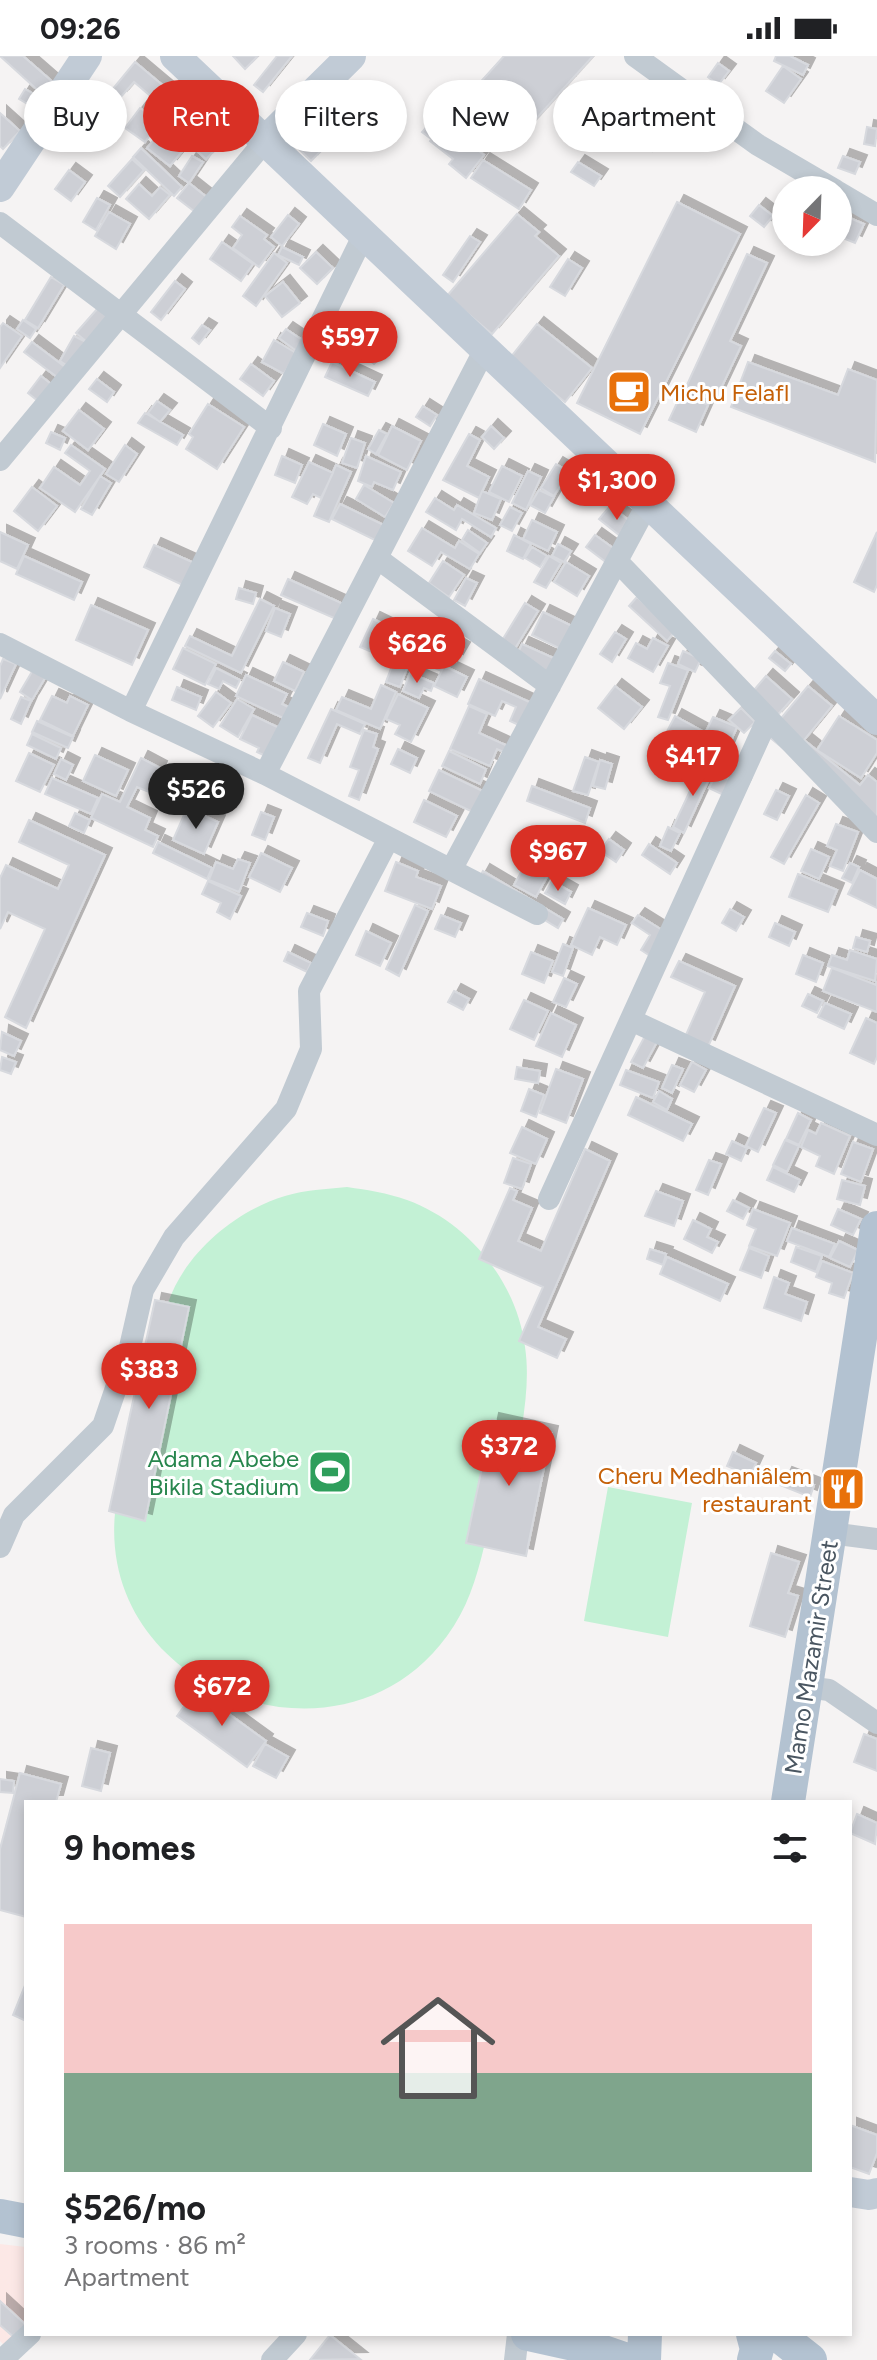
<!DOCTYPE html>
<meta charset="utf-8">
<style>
body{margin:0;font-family:Figtree,sans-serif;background:#f6f6f6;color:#202124;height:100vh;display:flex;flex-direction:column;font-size:30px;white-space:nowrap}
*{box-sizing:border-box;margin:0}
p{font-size:26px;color:#757577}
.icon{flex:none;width:44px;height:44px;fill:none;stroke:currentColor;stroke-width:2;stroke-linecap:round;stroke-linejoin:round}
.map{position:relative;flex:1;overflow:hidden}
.drawer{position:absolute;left:24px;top:1744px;width:828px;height:536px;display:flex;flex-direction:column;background:#fff;border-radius:0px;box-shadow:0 4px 12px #0003}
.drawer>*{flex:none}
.hud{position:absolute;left:24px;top:24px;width:830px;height:72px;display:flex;gap:16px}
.needle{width:52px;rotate:203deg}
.tools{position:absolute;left:772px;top:120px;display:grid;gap:16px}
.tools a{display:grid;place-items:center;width:80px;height:80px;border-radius:50%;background:#fff;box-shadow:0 4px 12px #0003;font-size:40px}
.price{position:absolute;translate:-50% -68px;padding:0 18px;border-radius:28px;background:#d93025;color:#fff;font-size:26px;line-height:52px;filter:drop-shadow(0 2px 4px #0008)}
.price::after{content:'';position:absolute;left:50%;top:48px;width:24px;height:18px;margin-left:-12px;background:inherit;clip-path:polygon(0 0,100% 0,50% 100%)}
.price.on{background:#222;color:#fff}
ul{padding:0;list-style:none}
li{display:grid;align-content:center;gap:16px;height:424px;padding:0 40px}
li+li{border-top:2px solid #e0e0e0}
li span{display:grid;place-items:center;height:248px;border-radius:0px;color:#555}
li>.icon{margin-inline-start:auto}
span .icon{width:144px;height:144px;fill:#fffc;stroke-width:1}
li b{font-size:34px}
h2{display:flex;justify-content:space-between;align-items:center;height:96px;padding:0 40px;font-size:34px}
.chip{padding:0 28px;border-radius:36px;background:#fff;box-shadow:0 4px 12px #0003;font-size:28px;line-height:72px}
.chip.on{background:#d93025;color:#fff}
.status{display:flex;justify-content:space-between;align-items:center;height:56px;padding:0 40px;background:#fff;direction:ltr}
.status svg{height:22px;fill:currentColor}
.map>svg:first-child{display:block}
.medical{fill:#fce8e6}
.green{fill:#c3f1d5}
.building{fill:#cdcfd5;stroke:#d7d9de;stroke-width:2;filter:url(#shadow)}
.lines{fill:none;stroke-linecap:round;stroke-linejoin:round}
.street{stroke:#c1cad2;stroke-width:22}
.secondary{stroke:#c1cbd6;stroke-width:30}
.primary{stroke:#b3c2d1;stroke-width:34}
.labels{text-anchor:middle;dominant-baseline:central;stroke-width:6;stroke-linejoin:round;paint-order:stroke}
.food-label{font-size:24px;fill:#c56008;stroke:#fff;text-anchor:start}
.leisure-label{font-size:24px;fill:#27864d;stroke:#fff;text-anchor:end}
.street-label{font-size:24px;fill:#4a5661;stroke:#fff}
</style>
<div class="status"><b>09:26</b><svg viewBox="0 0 49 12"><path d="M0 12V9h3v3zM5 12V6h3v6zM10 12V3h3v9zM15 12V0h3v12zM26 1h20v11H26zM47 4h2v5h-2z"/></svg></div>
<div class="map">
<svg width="877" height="2304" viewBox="0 0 877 2304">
<defs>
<filter id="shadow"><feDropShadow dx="7" dy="-7" stdDeviation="0" flood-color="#0004"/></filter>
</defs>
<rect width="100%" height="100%" fill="#f5f3f3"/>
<path class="medical" d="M0,2188L26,2191V2272L5,2290L0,2285Z"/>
<path class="green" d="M347,1131C368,1134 387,1137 407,1144C468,1166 517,1226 525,1291C529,1317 526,1344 522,1370L551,1377L526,1500L484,1491C476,1524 467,1553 447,1580C342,1725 98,1636 115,1457L109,1455L155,1244L168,1247C185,1197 235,1155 285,1140C305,1134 326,1133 347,1131Z
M608,1431L692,1447L668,1581L584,1565Z"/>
<path class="building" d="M0,0H23L54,27L43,39Z
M233,0H255L257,1L245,13Z
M277,0H292L263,36L254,29Z
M504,0H593L525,75L476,31Z
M776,0H790L808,9L803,19L774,5Z
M135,6L179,43L168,55L134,26L120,42L111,35Z
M718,7L729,15L718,29L708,21Z
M783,10L801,23L784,47L766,35Z
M25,33L41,42L36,53L19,43Z
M179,47L186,55L172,67L165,59Z
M340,50L353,62L311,105L299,93Z
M140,52L160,65L145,86L125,72Z
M665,52L689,68L681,79L668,70L652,95L640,87Z
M0,57L20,75L3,93L0,90Z
M435,61L442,66L430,82L422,76Z
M444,67L484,99L466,122L449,108L453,103L430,85Z
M867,71L877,73L875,90L864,88Z
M162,74L185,92L170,110L147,92Z
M213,77L223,86L206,103L196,94Z
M141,92L182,131L174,140L133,101Z
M192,100L203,106L189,127L179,120Z
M843,100L860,106L855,118L838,112Z
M132,103L144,114L120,141L108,130Z
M483,104L531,134L519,153L471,122Z
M578,106L601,120L594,130L571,116Z
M69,114L85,126L71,145L55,133Z
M189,127L214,147L203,162L177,142Z
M139,128L152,140L160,131L170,139L149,163L126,143Z
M97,142L110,149L96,174L83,166Z
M677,146L740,178L640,378L577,347Z
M759,149L773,160L764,171L750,160Z
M109,156L130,168L116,193L95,180Z
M838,157L864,168L855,187L838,180Z
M517,158L539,176L535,180L559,200L492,278L447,240Z
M288,159L299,168L282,190L271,181Z
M240,160L267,179L264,183L274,191L259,211L233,192L242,179L232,171Z
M470,180L480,186L453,226L443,219Z
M222,186L253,208L241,225L210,203Z
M282,191L303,201L299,209L278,199Z
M316,196L333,212L317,228L300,212Z
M274,197L287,207L256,250L243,240Z
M747,198L767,207L730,285L741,290L715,345L686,331Z
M568,203L582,212L565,240L550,231Z
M51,221L64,229L38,272L25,264Z
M175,225L185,233L161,264L151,256Z
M283,226L300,247L282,261L265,240Z
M98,252L108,261L87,286L76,277Z
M23,264L36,273L30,282L17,273Z
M3,267L22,280L0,312V271Z
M537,268L592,312L565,346L510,302Z
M202,269L210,274L199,288L192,282Z
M286,273L314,292L306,302L279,282Z
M351,276L381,301L374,308L344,284Z
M74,280L86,286L71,312L60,305Z
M274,284L296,297L284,318L262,306Z
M32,286L65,311L57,321L24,296Z
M332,306L375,326L368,340L325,321Z
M748,306L838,339L848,313L877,324L875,406L731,351Z
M251,308L274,325L263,340L240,323Z
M41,320L51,328L38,345L28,337Z
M97,323L114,336L107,346L89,333Z
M682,336L708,349L696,376L669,364Z
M157,345L170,354L160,366L148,357Z
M208,348L244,371L217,413L186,393L193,381L189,378Z
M423,350L437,359L430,370L416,361Z
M79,354L104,373L88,394L63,375Z
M145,357L183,379L177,389L138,367Z
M323,368L346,378L337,400L314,389Z
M392,370L421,385L407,414L378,399Z
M491,370L504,382L494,393L482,381Z
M379,374L387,378L376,398L368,393Z
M51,376L65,382L60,394L46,387Z
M469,378L480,384L467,410L489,421L479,442L443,424Z
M351,382L365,387L357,412L342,407Z
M71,389L105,413L75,456L40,432L54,411L80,429L90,415L65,397Z
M125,389L137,398L119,426L106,418Z
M282,400L302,409L295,427L275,419Z
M366,400L401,416L393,434L374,426L372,431L358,425Z
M309,406L333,417L321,442L313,438L307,448L292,441Z
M556,408L569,416L554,440L541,432Z
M336,409L351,416L329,466L314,460Z
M502,410L522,420L509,446L489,436Z
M528,415L541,421L526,454L512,447Z
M100,420L111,427L92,459L81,453Z
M364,429L394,447L385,461L356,443Z
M32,431L57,450L38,475L14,455Z
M539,434L554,441L545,457L530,449Z
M482,435L501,443L492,464L474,457Z
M435,442L454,454L457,449L496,472L491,481L462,463L456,474L426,456Z
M340,448L394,474L387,490L332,463Z
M610,450L635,469L624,483L599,463Z
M510,451L522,457L512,475L500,469Z
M532,464L557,476L548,495L523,483Z
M422,472L455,492L459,485L479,498L470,513L441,496L432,510L408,495Z
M468,474L487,487L480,497L462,484Z
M0,476L28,489L17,513L0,505Z
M877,476V529L874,536L854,526Z
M514,479L531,488L523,503L507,495Z
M595,479L620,497L611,510L586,491Z
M558,488L571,495L564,506L552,500Z
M154,489L201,510L191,533L144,511Z
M532,491L547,500L540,511L525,502Z
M24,500L82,526L74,544L16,518Z
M549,500L561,507L546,532L534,526Z
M443,505L464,519L449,541L429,527Z
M566,506L589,520L577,540L554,526Z
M466,522L477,527L465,550L454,544Z
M288,523L350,551L343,566L281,539Z
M239,532L256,537L253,548L236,543Z
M637,541L675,575L667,585L629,550Z
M260,543L274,550L241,617L185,590L190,580L232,600Z
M525,547L538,555L511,599L498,591Z
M91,549L148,574L132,609L76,584Z
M275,552L290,558L281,581L266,575Z
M543,556L576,572L565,595L532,579Z
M373,563L418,585L407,611L360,591Z
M435,573L448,583L428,609L415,599Z
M615,576L626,583L612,606L600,598Z
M653,582L668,590L653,616L628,602L636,587L647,593Z
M447,584L463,593L456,605L440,595Z
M522,588L558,604L549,624L513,608Z
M183,592L216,608L205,629L173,613Z
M440,595L449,600L441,615L431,610Z
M683,595L701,603L695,616L678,608Z
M775,595L791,608L785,615L769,602Z
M3,603L16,608L0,643V610Z
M283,606L304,616L295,635L274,625Z
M393,607L407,612L400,631L386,626Z
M668,607L688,614L668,664L658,661L670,630L660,627Z
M444,610L467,621L457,641L434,630Z
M216,612L240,624L236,632L223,625L219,633L208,628Z
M33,614L45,622L32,644L20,636Z
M410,617L434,627L431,635L424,632L419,642L403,635Z
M246,619L287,638L282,648L301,657L296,668L236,640Z
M766,620L792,643L775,662L749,640Z
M479,623L536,649L525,672L510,665L516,651L502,645L495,660L468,648Z
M381,629L396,636L380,673L336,654L342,641L371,653Z
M615,630L642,651L624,673L598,652Z
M808,630L832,650L804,684L860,729L868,719L877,726V770L767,679Z
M177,631L201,641L196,654L172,644Z
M216,636L231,647L213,671L198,660Z
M398,638L428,652L411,686L395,678L400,669L386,663Z
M52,640L67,647L70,640L88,649L73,680L40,664Z
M21,641L31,645L21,668L11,663Z
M237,643L254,653L238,681L220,670Z
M469,650L487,658L479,677L514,693L511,699L497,693L490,710L450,693Z
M741,652L755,666L744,677L729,664Z
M331,653L365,668L360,678L337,668L320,707L308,702Z
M252,659L292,678L278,706L257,696L259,692L240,683Z
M252,659L292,678L278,706L257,696L259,692L240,683Z
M675,660L702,675L692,695L664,681Z
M839,660L877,684V697L861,722L817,694Z
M713,661L737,671L727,694L703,682Z
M37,665L73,681L68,692L32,676Z
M364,674L377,678L373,691L378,693L359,744L349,740L359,714L350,711Z
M32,678L61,692L56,703L27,689Z
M398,693L417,702L410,717L391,708Z
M449,695L486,713L480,728L442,710Z
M29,697L54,709L40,736L16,725Z
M95,699L128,714L116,740L83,725Z
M585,701L599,706L588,739L573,735Z
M141,702L160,712L149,736L137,731L127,751L150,762L145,774L158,780L153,791L91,762L102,738L120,746Z
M61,703L73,709L66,724L54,718Z
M600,704L612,708L605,733L593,730Z
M703,707L714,712L684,777L673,771Z
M439,714L489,738L479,759L429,735Z
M164,717L184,727L172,752L152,742Z
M717,717L744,730L736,745L709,732Z
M52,722L98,742L91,758L45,738Z
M532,730L590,752L585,767L527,745Z
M776,734L789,740L777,764L764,758Z
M806,739L819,747L784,808L771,801Z
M424,744L457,760L446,781L414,766Z
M187,752L218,766L204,798L173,784Z
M261,756L274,761L265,784L252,779Z
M75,757L90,764L84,777L69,770Z
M29,764L105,799L26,972L5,961L45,873L8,856L0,873V822L6,809L58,833L69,809L19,786Z
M836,768L858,776L843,815L830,810L837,794L827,790Z
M668,771L680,777L671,795L660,790Z
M609,783L624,794L616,806L600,795Z
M158,786L212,812L207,823L153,797Z
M649,788L677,807L670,818L642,799Z
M811,793L829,801L819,823L801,815Z
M261,797L292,812L280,836L249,821Z
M238,803L250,807L239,836L209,824L216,806L233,813Z
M396,806L418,815L416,821L441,830L432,853L385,835Z
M526,807L548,819L536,841L514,829Z
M850,807L859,811L852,827L842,822Z
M860,814L877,823V852L848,838Z
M483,815L563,863L558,872L478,824Z
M798,818L837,834L828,856L789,841Z
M208,825L241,840L230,863L217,856L221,847L202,838Z
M552,825L571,836L565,848L545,837Z
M415,849L428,855L399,920L386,913Z
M588,852L626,869L617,889L600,881L592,899L571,889Z
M730,853L744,861L736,875L722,867Z
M307,857L328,865L323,880L301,871Z
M441,859L461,867L455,881L435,873Z
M638,859L670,879L655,903L641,894L650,879L632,867Z
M775,867L795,876L789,890L769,881Z
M366,875L391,887L380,910L356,899Z
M856,881L870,885L867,896L853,892Z
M563,888L573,892L563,920L552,916Z
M850,894L877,903L875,925L828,910L832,899L847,904Z
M288,896L311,907L307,916L284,905Z
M531,896L553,905L544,927L522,918Z
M803,899L823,907L816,926L796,918Z
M679,905L735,930L708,991L685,981L705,936L671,921Z
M832,912L876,929L877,925V956L823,935Z
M564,922L577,928L566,951L553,946Z
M454,935L469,943L463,954L448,946Z
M808,938L823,945L817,957L802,950Z
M524,944L548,955L534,984L510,973Z
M825,947L851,958L844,973L818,961Z
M551,957L576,969L562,1001L536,990Z
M866,962L877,967V1001L874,1008L850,997Z
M2,976L21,985L14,1000L0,994Z
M646,978L658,984L643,1012L631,1006Z
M2,1001L16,1006L11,1018L0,1014Z
M692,1006L706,1014L694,1036L680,1029Z
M672,1009L683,1013L672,1037L662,1032Z
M517,1011L540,1015L538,1027L515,1023Z
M556,1013L583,1023L566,1067L540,1057Z
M626,1014L659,1026L653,1042L620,1029Z
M529,1033L544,1039L536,1061L521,1055Z
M659,1035L672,1043L667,1054L653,1046Z
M636,1041L692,1068L683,1085L628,1059Z
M764,1052L776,1057L758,1096L746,1090Z
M798,1057L811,1064L799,1089L786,1083Z
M821,1067L850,1080L834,1118L816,1110L820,1100L801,1091L808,1074L816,1078Z
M522,1071L547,1083L536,1108L510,1097Z
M785,1084L799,1090L787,1116L773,1109Z
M732,1085L747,1092L741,1105L726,1098Z
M853,1086L873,1093L861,1126L841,1118Z
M585,1093L610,1105L538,1271L566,1283L557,1302L519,1285L543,1231L479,1203L510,1132L517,1135L513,1144L532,1152L518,1185L541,1195Z
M513,1102L531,1108L522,1133L504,1127Z
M709,1104L721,1108L708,1139L696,1134Z
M773,1111L800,1124L794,1136L767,1124Z
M842,1124L865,1130L860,1149L837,1143Z
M656,1135L683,1145L674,1170L645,1160Z
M733,1144L749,1152L743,1163L727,1155Z
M753,1153L790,1167L777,1200L749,1190L756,1173L747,1169Z
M838,1153L861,1163L853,1179L831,1169Z
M693,1164L711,1173L707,1181L718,1186L712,1197L684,1183Z
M792,1172L835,1188L829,1201L787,1185Z
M839,1185L858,1194L850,1211L830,1202Z
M796,1191L822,1200L816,1216L791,1206Z
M749,1192L769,1200L761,1222L740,1214Z
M650,1193L666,1198L663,1209L647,1203Z
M667,1201L728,1228L720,1245L660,1218Z
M822,1205L853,1217L844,1242L829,1237L832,1227L816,1221Z
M774,1221L789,1227L785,1238L807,1246L801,1265L764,1252Z
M155,1244L189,1251L145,1465L109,1455Z
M492,1364L551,1377L526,1500L466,1487Z
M733,1396L756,1407L750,1420L727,1410Z
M785,1418L814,1429L810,1441L780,1429Z
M771,1497L799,1506L788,1537L798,1540L785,1581L750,1570Z
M196,1634L266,1685L247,1711L177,1660Z
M864,1678L877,1683V1715L854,1706Z
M265,1688L288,1701L276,1722L253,1710Z
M91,1692L110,1697L101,1735L82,1730Z
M20,1717L61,1728L56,1746H26V1861L0,1854V1793Z
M0,1723L14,1725L13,1737L0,1736Z
M857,1758L877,1767L875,1788L850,1777Z
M26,1927V1965L13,1959Z
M850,2069L877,2079V2097L869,2118L850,2111Z
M0,2245L26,2269L18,2285L0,2269Z
M330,2279L360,2303L310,2304Z"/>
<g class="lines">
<path class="street" d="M635,0L758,89L835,134
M838,136L877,159
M0,167L271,372
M0,404L265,85
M377,502L550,630
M617,505L877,776
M0,588L131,655L265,718L537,858
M131,655L364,178
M265,718L485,293
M451,814L648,447
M631,964L877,1079
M549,1143L768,662
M830,1477L877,1483
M0,1491L14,1459L103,1370L130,1291L143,1234L174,1181L286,1053L311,993L309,935L389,782
M806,1631L829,1634L877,1667
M2,2304L30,2278
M272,2304L296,2278
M515,2304L518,2278"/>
<path class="secondary" d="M175,0L877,664
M265,85L351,0
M0,131L87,0
M850,2136L869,2139L877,2137"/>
<path class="primary" d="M788,1746L877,1172
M0,2160L26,2165
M528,2278L592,2292L627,2304
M753,2278L757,2293L754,2304
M777,2278L810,2304
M644,2304L645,2278"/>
</g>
<defs>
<g id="cafe-square" transform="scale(2.3)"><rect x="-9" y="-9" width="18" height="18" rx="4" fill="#e8710a" stroke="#fff"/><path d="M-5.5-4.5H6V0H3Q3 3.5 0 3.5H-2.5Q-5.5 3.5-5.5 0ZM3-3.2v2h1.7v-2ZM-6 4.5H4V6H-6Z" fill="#fff"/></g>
<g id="stadium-square" transform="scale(2.3)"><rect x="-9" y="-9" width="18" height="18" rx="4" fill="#2e9e5b" stroke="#fff"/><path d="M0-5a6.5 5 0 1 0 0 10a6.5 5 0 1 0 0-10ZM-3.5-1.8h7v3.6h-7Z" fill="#fff"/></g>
<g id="restaurant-square" transform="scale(2.3)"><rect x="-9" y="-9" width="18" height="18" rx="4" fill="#e8710a" stroke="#fff"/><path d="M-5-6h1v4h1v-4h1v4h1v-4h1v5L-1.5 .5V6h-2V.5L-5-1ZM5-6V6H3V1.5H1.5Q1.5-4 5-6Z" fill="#fff"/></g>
</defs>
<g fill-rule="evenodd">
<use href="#cafe-square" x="629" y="336"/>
<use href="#stadium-square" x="330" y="1416"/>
<use href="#restaurant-square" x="843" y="1433"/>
</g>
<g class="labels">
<g class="food-label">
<text x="660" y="336">Michu Felafl</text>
<text x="812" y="1419" text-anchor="end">Cheru Medhaniâlem<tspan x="812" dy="28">restaurant</tspan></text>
</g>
<g class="leisure-label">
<text x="299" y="1402">Adama Abebe<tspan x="299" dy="28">Bikila Stadium</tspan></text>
</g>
<g class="street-label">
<text transform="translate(811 1601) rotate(-81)">Mamo Mazamir Street</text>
</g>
</g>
</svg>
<div class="tools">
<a><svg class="needle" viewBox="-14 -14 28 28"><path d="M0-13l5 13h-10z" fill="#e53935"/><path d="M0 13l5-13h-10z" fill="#757577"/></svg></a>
</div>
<b class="price" style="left:350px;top:323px">$597</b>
<b class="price" style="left:617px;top:466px">$1,300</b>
<b class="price" style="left:417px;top:629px">$626</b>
<b class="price" style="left:693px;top:742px">$417</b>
<b class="price on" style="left:196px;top:775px">$526</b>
<b class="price" style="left:558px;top:837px">$967</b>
<b class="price" style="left:149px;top:1355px">$383</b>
<b class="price" style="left:509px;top:1432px">$372</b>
<b class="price" style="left:222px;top:1672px">$672</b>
<div class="hud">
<a class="chip">Buy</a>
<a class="chip on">Rent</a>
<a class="chip">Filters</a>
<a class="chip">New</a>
<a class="chip">Apartment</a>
</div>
<section class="drawer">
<h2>9 homes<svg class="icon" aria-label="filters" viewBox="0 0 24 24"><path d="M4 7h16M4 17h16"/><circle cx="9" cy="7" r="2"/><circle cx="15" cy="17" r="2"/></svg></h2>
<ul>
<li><span style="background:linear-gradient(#f6c9c9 60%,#7fa58c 0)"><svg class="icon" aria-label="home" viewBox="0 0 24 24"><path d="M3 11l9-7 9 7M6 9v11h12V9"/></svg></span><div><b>$526/mo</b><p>3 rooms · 86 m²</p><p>Apartment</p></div></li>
</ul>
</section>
</div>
